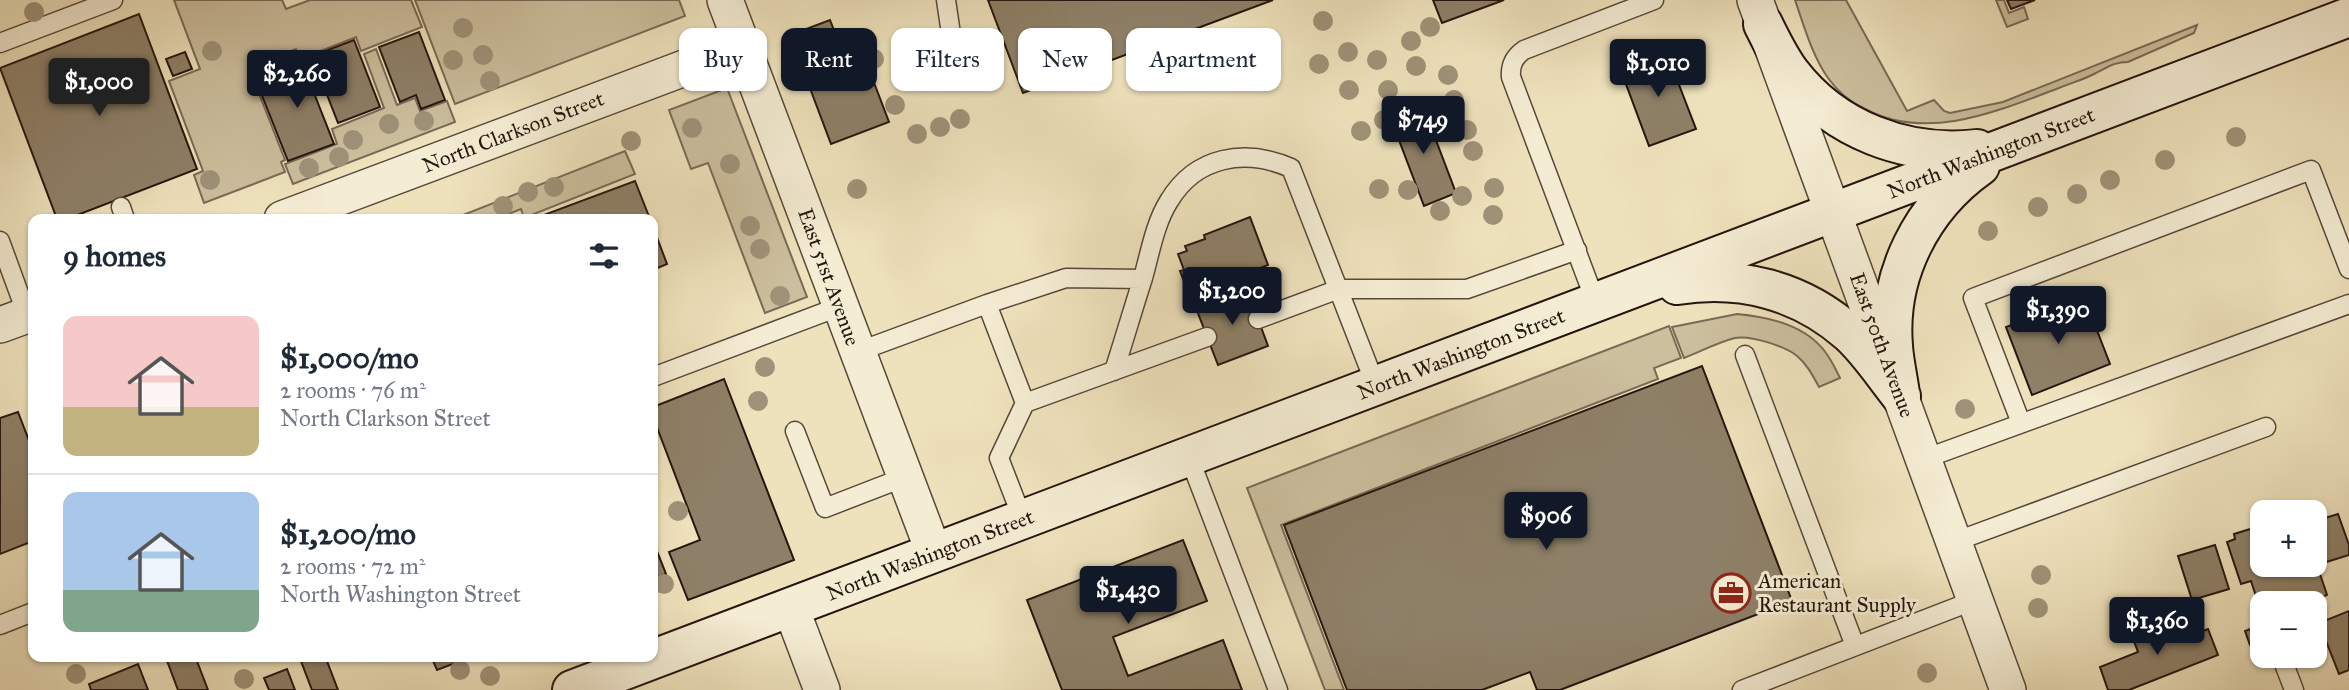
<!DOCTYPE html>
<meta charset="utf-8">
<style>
body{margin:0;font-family:"IM FELL Great Primer",serif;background:#f6f6f7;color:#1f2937;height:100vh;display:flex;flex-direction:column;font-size:26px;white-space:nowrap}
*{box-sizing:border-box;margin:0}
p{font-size:23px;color:#747a83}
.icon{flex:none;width:38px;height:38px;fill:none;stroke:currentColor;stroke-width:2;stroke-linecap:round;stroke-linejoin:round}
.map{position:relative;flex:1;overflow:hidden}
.drawer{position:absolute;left:28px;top:214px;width:630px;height:448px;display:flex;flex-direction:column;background:#fff;border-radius:14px;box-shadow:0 2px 5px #0004}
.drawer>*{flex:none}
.top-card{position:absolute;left:679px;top:28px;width:665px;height:63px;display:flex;gap:14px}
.fabs{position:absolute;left:2250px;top:500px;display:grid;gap:14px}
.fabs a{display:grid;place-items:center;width:77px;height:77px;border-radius:14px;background:#fff;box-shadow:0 2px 5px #0004;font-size:35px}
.price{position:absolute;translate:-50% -60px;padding:0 16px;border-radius:7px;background:#111827;color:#fff;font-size:23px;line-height:46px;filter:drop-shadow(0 2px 4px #0008)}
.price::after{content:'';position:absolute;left:50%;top:42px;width:21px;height:16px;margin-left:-10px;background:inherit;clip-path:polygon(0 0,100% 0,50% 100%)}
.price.active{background:#222;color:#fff}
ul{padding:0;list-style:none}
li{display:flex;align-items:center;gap:21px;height:175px;padding:0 35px}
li+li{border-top:2px solid #e0e1e3}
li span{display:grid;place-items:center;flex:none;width:196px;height:140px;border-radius:14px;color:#555}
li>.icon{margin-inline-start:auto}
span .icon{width:84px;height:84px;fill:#fffc;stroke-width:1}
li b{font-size:30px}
h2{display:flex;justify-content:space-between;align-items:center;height:84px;padding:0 35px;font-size:30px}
.chip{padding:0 24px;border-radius:14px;background:#fff;box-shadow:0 2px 5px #0004;font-size:24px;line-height:63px}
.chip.active{background:#111827;color:#fff}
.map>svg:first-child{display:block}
.green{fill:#ccbf9e;stroke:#786a56;stroke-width:2}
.building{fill:#8e8068;stroke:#25150d;stroke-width:2}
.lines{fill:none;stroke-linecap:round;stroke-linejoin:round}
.service-casing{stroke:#574839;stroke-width:21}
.minor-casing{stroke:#574839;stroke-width:38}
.secondary-casing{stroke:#25150d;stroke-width:42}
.service{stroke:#f4ecd3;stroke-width:18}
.minor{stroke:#f4ecd3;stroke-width:35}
.secondary{stroke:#f4ecd3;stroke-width:38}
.tree{fill:#9f9278}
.labels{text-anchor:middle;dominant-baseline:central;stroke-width:6;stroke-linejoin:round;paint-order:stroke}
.street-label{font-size:21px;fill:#25150d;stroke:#f4ecd3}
.poi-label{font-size:21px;fill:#25150d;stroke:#f4ecd3;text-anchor:start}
</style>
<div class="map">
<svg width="2349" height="690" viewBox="0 0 2349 690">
<rect width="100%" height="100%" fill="#eee2bc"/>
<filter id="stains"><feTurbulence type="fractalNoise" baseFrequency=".00286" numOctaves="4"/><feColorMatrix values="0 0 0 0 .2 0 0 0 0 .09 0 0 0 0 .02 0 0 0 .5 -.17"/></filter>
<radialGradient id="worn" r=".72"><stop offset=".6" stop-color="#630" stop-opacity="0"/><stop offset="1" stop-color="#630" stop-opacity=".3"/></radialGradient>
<path class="green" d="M174,0H282L286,9L310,0H411L422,27L361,51L356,37L310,55L311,59L301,63L296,49L270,59L278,83L258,91L285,160L281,162L285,172L204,203L194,175L203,171L169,81L200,69Z
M415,0H679L685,16L455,104Z
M1795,0H1846L1907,111L1934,100L1944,111L1950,113L2003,102L2197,25L2194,33L2128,62C2113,62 2107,68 2094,74C2083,80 2070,83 2059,88C1998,111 1927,142 1865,109C1850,102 1838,92 1828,78C1812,55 1804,26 1795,0Z
M1996,0H2004L2009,13L2024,7L2028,19L2007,27Z
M376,49L397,105L415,98L420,111L447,101L455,122L293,184L285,164L337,144L332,129L384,108L364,54Z
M727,88L807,297L765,313L708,163L691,169L669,110Z
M625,151L635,174L524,218L521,209L496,219H453Z
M1737,314C1769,317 1806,325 1826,353C1832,361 1836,370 1840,378L1819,387C1813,376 1807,364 1797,356C1785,346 1750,335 1735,338C1718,342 1700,352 1684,358L1672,327Z
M1669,326L1681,358L1654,368L1658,379L1281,525L1344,690H1325L1247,488Z"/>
<path class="building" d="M988,0H1273L1023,93Z
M1433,0H1504L1442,23Z
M2007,0H2035L2011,9Z
M139,14L197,169L67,219H57L0,68Z
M830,20L851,74L868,67L889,122L831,144L790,35Z
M419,32L445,100L421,109L416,95L400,102L379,47Z
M354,40L380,107L338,123L312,56Z
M1666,51L1696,129L1649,146L1620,68Z
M185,52L192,69L173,76L166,59Z
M294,53L299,66L308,63L317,86L312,88L334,144L288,161L261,93L282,85L273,61Z
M1423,106L1456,193L1424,206L1391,119Z
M635,181L650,219H542L541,216Z
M1250,217L1268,265L1220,284L1222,287L1191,300L1180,271L1184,270L1178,254L1187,251L1185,246L1205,239L1204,235Z
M653,227L667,264L653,270Z
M1247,289L1268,346L1218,365L1196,308Z
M2084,297L2110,364L2032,395L2006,327Z
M1702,366L1792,601L1560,690H1537L1530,672L1482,690H1347L1284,525Z
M724,379L794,560L688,600L669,552L700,540L653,417V407Z
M18,412L33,451V541L0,554V418Z
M2338,514L2349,545V555L2317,565L2327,595L2310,602L2308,595L2282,604H2263L2261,611L2251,581L2241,584L2227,542L2235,539L2234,534L2263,525V565H2315V521Z
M1183,540L1207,601L1113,637L1128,676L1223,640L1242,690H1062L1027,600Z
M653,541L666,574L653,579Z
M2215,545L2229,589L2192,600L2178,556Z
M2349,611V670L2339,674L2319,623Z
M2166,620L2175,642L2208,629L2218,655L2129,690H2108L2100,667L2138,652L2131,633Z
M2263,624V640L2250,645L2245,631Z
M171,656H195L208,690H178L166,658Z
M299,656H325L338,690H312Z
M431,656H465L466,659L437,670Z
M138,664L148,690H91L89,684Z
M287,669L295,690H269L264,678Z"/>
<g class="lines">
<g class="service-casing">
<path id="service" d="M946,0L955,61
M0,43L113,0
M121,207L125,219
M0,241L27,315
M1596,303L1511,77C1510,65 1514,57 1524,50L1654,0
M987,304L1066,278L1142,279
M1258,319L1339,289H1467L1577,250
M857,352L987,304L1025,403
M1745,355L1855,646
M1114,371C1124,340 1133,309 1143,278C1150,253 1155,223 1169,201C1196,156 1245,148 1291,168L1376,386
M653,377L841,306
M2021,423L1973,298L2311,170L2349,269
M795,431L825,508L905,477
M1189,457L1278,690
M1924,459L2349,304
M1023,520L999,458L1025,403L1207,337
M1954,542L2266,427
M0,625L33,612
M2281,656L2294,690
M1742,690L1975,600"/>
</g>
<g class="minor-casing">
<path id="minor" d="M725,0L934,553
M1755,0L2008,690
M282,219L743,46
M0,325L33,313
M791,608L822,690"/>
</g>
<g class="secondary-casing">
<path id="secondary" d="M1763,24C1771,40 1779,57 1790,72C1834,130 1906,157 1977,149
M1677,285C1740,275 1800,290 1849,333C1869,351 1884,375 1901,396
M1900,394C1898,378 1894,362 1893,346C1887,275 1922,207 1980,166
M572,690L2349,17"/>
</g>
<use href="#service" class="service"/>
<use href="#minor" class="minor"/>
<use href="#secondary" class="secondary"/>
</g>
<g class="tree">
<circle cx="34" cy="12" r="10"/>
<circle cx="1323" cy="21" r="10"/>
<circle cx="1430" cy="27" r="10"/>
<circle cx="463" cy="28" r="10"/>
<circle cx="1411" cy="41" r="10"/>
<circle cx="212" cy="51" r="10"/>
<circle cx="1348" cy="52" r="10"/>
<circle cx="483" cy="55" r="10"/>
<circle cx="874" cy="59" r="10"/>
<circle cx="453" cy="60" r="10"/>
<circle cx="1377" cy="60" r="10"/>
<circle cx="1319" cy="64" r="10"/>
<circle cx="1416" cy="66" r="10"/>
<circle cx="1448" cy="75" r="10"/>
<circle cx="490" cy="81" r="10"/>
<circle cx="1349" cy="90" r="10"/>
<circle cx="1388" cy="90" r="10"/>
<circle cx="1454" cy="100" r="10"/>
<circle cx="895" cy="105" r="10"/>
<circle cx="960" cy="119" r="10"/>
<circle cx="1384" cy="120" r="10"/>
<circle cx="424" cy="121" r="10"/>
<circle cx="389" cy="124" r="10"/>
<circle cx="940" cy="127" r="10"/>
<circle cx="692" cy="128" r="10"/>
<circle cx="1467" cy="130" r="10"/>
<circle cx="1361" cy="131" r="10"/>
<circle cx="917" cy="134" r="10"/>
<circle cx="2236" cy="137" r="10"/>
<circle cx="353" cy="140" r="10"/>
<circle cx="631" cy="141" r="10"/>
<circle cx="1473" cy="151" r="10"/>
<circle cx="339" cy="157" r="10"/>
<circle cx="2165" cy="160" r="10"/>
<circle cx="730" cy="164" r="10"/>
<circle cx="309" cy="168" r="10"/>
<circle cx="210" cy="180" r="10"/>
<circle cx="2110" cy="180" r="10"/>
<circle cx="554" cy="187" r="10"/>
<circle cx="1494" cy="188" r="10"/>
<circle cx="857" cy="189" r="10"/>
<circle cx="1379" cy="189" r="10"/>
<circle cx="1408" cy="190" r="10"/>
<circle cx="528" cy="192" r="10"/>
<circle cx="2077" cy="194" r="10"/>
<circle cx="1462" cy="196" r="10"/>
<circle cx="503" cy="206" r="10"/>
<circle cx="2038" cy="207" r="10"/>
<circle cx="1440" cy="211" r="10"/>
<circle cx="1493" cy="215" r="10"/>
<circle cx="750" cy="226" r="10"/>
<circle cx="1988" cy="231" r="10"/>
<circle cx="760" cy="249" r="10"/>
<circle cx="780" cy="296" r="10"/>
<circle cx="765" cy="367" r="10"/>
<circle cx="758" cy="401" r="10"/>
<circle cx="1965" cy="409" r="10"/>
<circle cx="678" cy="511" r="10"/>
<circle cx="2041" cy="575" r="10"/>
<circle cx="664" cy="584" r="10"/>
<circle cx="2038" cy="608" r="10"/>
<circle cx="460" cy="670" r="10"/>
<circle cx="1927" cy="673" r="10"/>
<circle cx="76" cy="674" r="10"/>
<circle cx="490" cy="676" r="10"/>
<circle cx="244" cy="679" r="10"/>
</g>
<defs>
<g id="office-ring" transform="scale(2.0125)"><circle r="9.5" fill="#f4ecd3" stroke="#8f2418" stroke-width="1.5"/><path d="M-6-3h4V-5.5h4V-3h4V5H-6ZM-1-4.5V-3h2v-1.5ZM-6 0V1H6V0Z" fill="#8f2418"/></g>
</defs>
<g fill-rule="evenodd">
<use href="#office-ring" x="1731" y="593"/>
</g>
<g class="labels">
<g class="street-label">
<text transform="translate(513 132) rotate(-21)">North Clarkson Street</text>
<text transform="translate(1991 153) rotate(-21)">North Washington Street</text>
<text transform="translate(829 277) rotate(70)">East 51st Avenue</text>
<text transform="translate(1882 345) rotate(70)">East 50th Avenue</text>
<text transform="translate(1461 354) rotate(-21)">North Washington Street</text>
<text transform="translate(930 555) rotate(-21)">North Washington Street</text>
</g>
<g class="poi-label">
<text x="1758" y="581">American<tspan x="1758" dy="24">Restaurant Supply</tspan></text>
</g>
</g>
<rect width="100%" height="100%" filter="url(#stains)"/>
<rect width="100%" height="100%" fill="url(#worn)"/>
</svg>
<div class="fabs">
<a>+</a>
<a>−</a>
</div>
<b class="price" style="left:1658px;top:99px">$1,010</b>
<b class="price" style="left:297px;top:110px">$2,260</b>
<b class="price active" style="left:99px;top:118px">$1,000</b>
<b class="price" style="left:1423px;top:156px">$749</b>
<b class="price" style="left:1232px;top:327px">$1,200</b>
<b class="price" style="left:2058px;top:346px">$1,390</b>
<b class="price" style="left:1546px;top:552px">$906</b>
<b class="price" style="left:1128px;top:626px">$1,430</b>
<b class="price" style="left:2157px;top:657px">$1,360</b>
<div class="top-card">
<a class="chip">Buy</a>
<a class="chip active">Rent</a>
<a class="chip">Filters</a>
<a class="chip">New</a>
<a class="chip">Apartment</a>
</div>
<section class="drawer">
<h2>9 homes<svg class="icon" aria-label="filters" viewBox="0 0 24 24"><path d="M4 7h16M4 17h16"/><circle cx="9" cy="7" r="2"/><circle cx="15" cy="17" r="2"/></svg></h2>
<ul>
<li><span style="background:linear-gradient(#f6c9c9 65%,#c2b280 0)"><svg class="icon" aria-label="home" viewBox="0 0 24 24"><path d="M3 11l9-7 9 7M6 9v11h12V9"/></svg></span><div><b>$1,000/mo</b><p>2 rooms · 76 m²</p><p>North Clarkson Street</p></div></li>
<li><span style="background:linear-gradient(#a9c7e8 70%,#7fa58c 0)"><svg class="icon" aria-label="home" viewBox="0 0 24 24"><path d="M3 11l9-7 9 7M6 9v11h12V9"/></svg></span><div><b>$1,200/mo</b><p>2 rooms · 72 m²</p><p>North Washington Street</p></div></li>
</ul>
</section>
</div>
